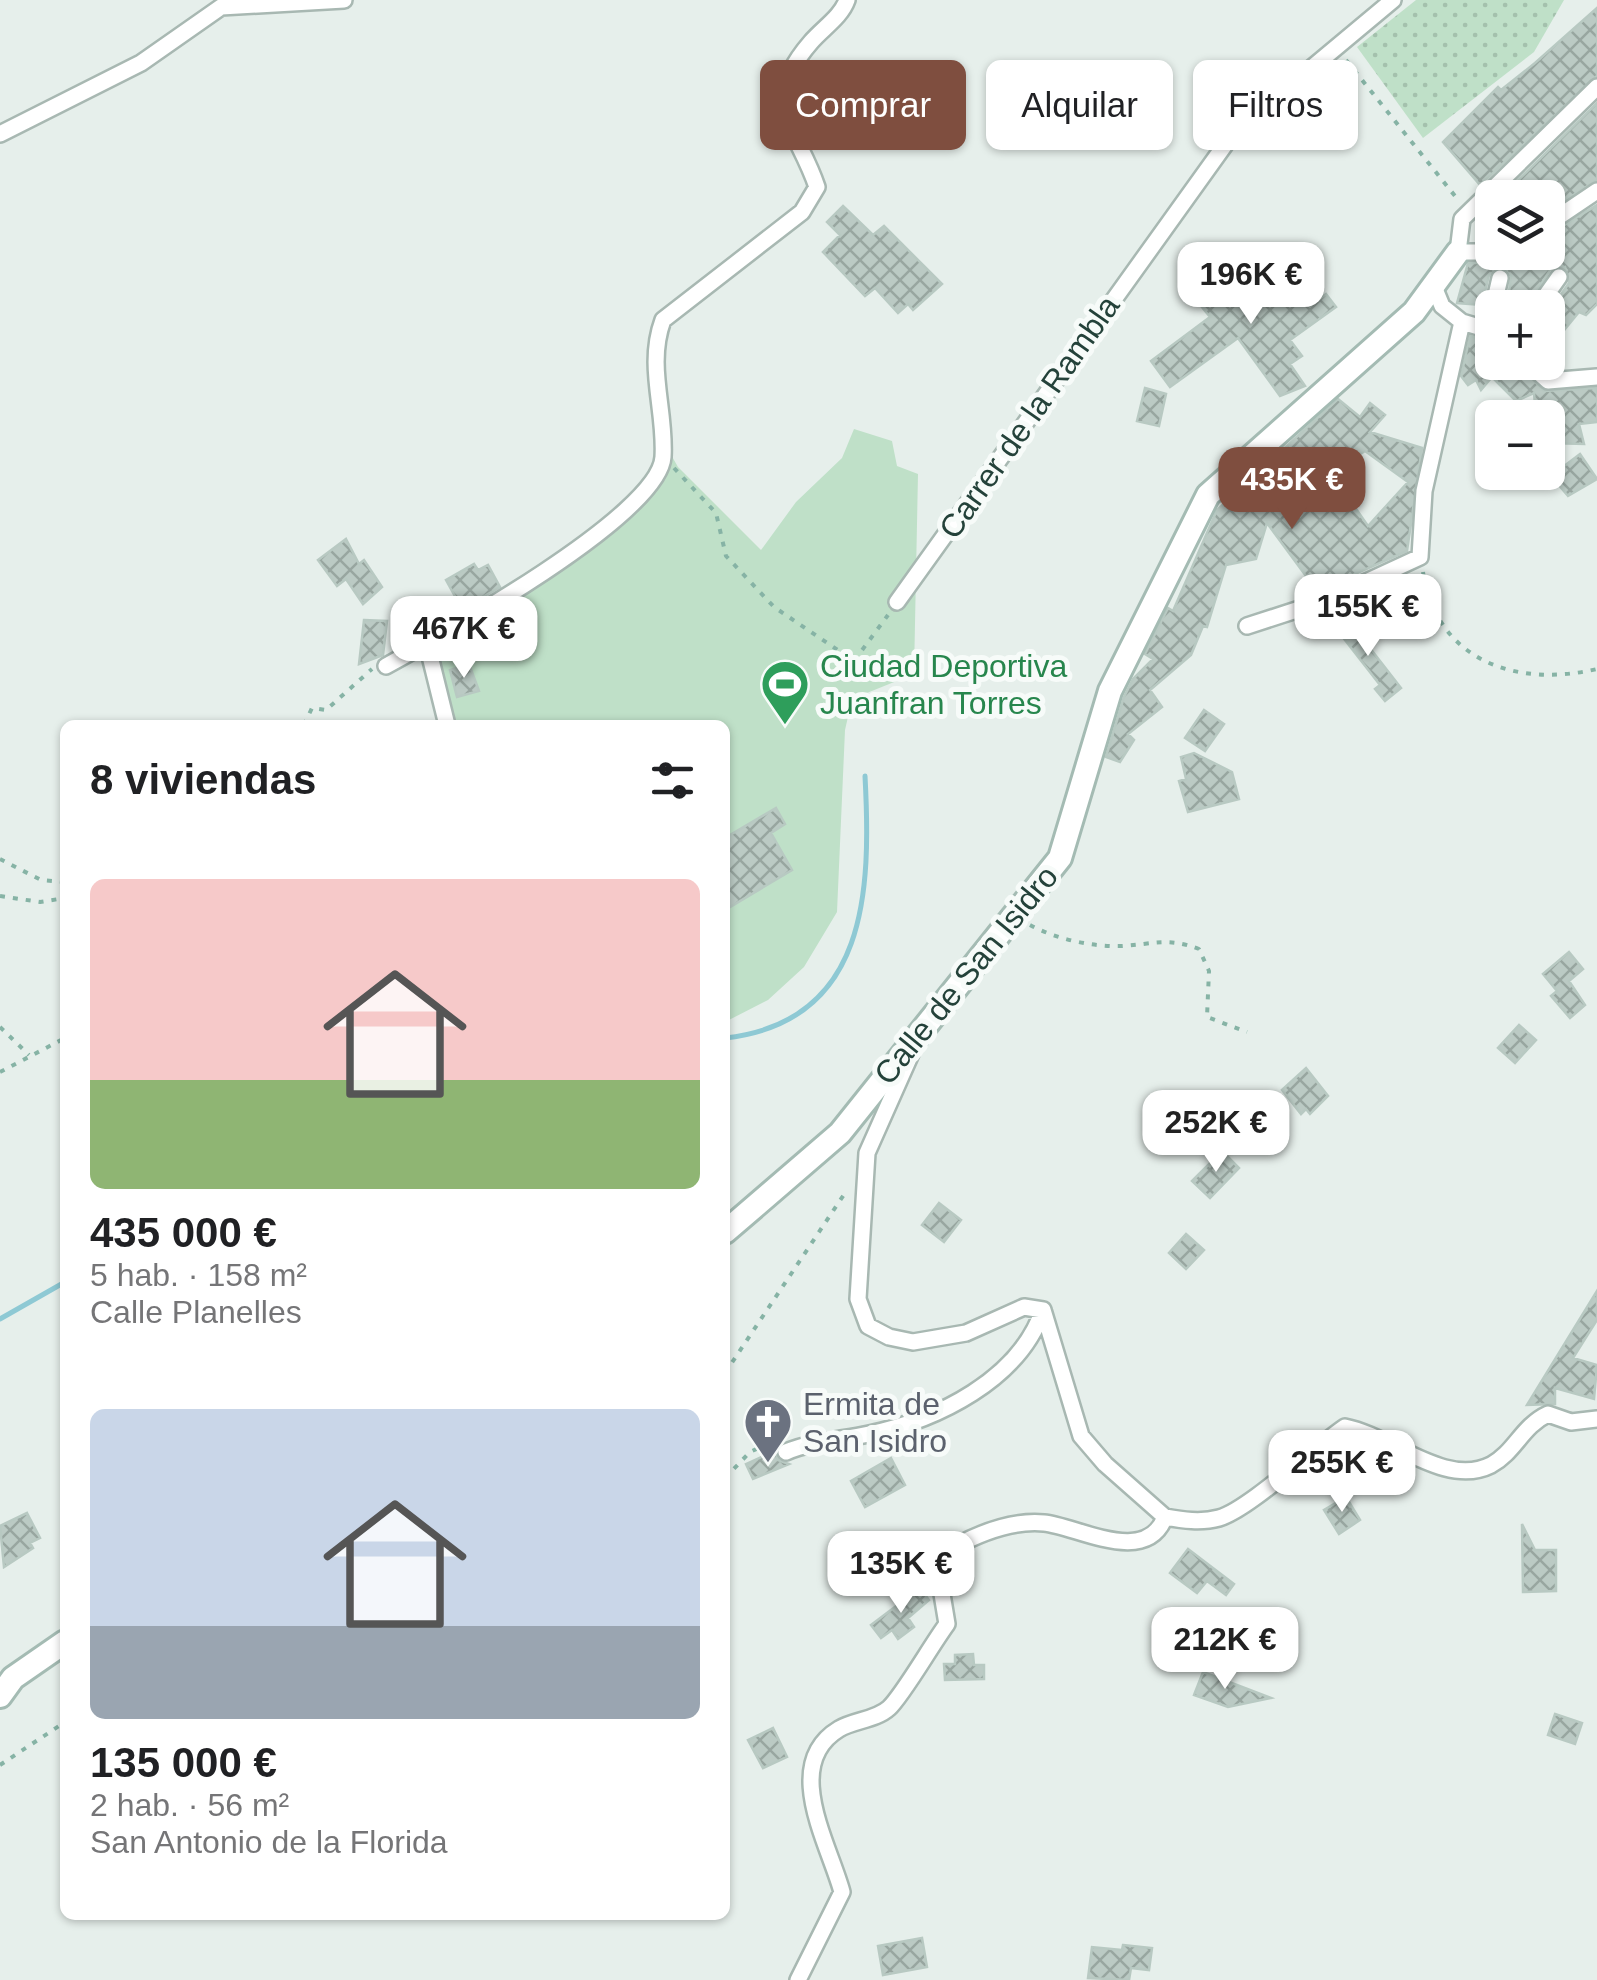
<!DOCTYPE html>
<html lang="es">
<meta charset="utf-8">
<style>
body{margin:0;font-family:Helvetica,sans-serif;background:#f2f2f2;color:#202124;height:100vh;display:flex;flex-direction:column;font-size:38px;white-space:nowrap}
*{box-sizing:border-box;margin:0}
p{font-size:32px;color:#757577}
.icon{flex:none;width:55px;height:55px;fill:none;stroke:currentColor;stroke-width:2;stroke-linecap:round;stroke-linejoin:round}
.map{position:relative;flex:1;overflow:hidden}
.details{position:absolute;left:60px;top:720px;width:670px;height:1200px;display:flex;flex-direction:column;background:#fff;border-radius:15px;box-shadow:0 2px 8px #0004}
.details>*{flex:none}
.banner{position:absolute;left:760px;top:60px;width:685px;height:90px;display:flex;gap:20px}
.buttons{position:absolute;left:1475px;top:180px;display:grid;gap:20px}
.buttons a{display:grid;place-items:center;width:90px;height:90px;border-radius:15px;background:#fff;box-shadow:0 2px 8px #0004;font-size:50px}
.price{position:absolute;translate:-50% -85px;padding:0 22px;border-radius:20px;background:#fff;color:#222;font-size:32px;line-height:65px;filter:drop-shadow(0 2px 5px #0008)}
.price::after{content:'';position:absolute;left:50%;top:60px;width:30px;height:22px;margin-left:-15px;background:inherit;clip-path:polygon(0 0,100% 0,50% 100%)}
.price.on{background:#7f4e3f;color:#fff}
ul{padding:0;list-style:none}
li{display:grid;align-content:center;gap:20px;height:530px;padding:0 30px}
li span{display:grid;place-items:center;height:310px;border-radius:15px;color:#555}
li>.icon{margin-inline-start:auto}
span .icon{width:180px;height:180px;fill:#fffc;stroke-width:1}
li b{font-size:42px}
h2{display:flex;justify-content:space-between;align-items:center;height:120px;padding:0 30px;font-size:42px}
.chip{padding:0 35px;border-radius:15px;background:#fff;box-shadow:0 2px 8px #0004;font-size:35px;line-height:90px}
.chip.on{background:#7f4e3f;color:#fff}
.map>svg:first-child{display:block}
.garden{fill:url(#garden-dots)}
.pitch{fill:#bfe0c8}
.lines{fill:none;stroke-linecap:round;stroke-linejoin:round}
.stream{stroke:#8ec9d4;stroke-width:5}
.building{fill:url(#building-cross-hatch);stroke:#b8c9c2;stroke-width:2.5;fill-rule:evenodd}
.street-casing{stroke:#a8b8b2;stroke-width:20}
.secondary-casing{stroke:#a4bbb3;stroke-width:28}
.path{stroke:#86b3a5;stroke-width:4;stroke-dasharray:5 8;stroke-linecap:butt}
.street{stroke:#fff;stroke-width:15}
.secondary{stroke:#fff;stroke-width:22}
.labels{text-anchor:middle;dominant-baseline:central;stroke-width:10;stroke-linejoin:round;paint-order:stroke}
.street-label{font-size:32px;fill:#24423a;stroke:#f7fbf9}
.leisure-label{font-size:32px;fill:#27864d;stroke:#f7fbf9;text-anchor:start}
.worship-label{font-size:32px;fill:#5b616d;stroke:#f7fbf9;text-anchor:start}
</style>
<div class="map">
<svg width="1597" height="1980" viewBox="0 0 1597 1980">
<defs>
<pattern id="garden-dots" width="8" height="8" patternUnits="userSpaceOnUse" patternTransform="scale(2.5)"><rect width="8" height="8" fill="#bfe0c8"/><path d="M2 2h.1M6 6h.1" fill="none" stroke="#a4c1ad" stroke-width="1.8" stroke-linecap="round"/></pattern>
<pattern id="building-cross-hatch" width="8" height="8" patternUnits="userSpaceOnUse" patternTransform="scale(2.5)"><rect width="8" height="8" fill="#bbcac4"/><path d="M0 0l8 8M0 8l8-8" fill="none" stroke="#98a6a0"/></pattern>
</defs>
<rect width="100%" height="100%" fill="#e6efeb"/>
<path class="garden" d="M1416,0H1564L1534,52L1423,138L1357,47Z"/>
<path class="pitch" d="M854,429L892,441L897,466L918,474L914,674L852,699L845,730L837,912L804,967L768,1000L725,1022V725H447L435,652L478,617L493,620L498,608L647,496L666,446L678,467L761,550L796,502L842,458Z"/>
<g class="lines">
<path class="stream" d="M725,1038C869,1022 871,889 865,776
M0,1319L65,1282"/>
</g>
<path class="building" d="M1597,8V76L1480,185L1443,142L1498,87L1501,90L1535,63Z
M1597,103V180L1548,211V198H1500Z
M1597,205V304L1586,315L1579,312L1556,340L1548,334V313L1569,283L1565,267L1550,270L1526,308H1507L1511,276L1502,267L1489,275L1482,305L1457,303L1468,263H1507L1517,252H1548V235Z
M843,206L873,235L884,226L942,284L913,310L908,304L898,313L875,288L865,296L823,252L840,235L827,222Z
M1285,257L1317,301L1326,294L1336,307L1290,340L1302,356L1290,364L1305,386L1280,396L1238,338L1170,387L1151,361L1210,317L1201,306L1211,298L1206,291L1224,277L1237,293Z
M1470,336L1492,342V362H1516L1544,391L1597,388V422L1579,424L1584,444L1548,443V418H1536L1534,393L1516,401L1492,377L1481,390L1476,380L1468,385L1461,376Z
M1145,388L1166,394L1159,426L1137,421Z
M1338,399L1360,417L1370,403L1385,415L1370,432L1422,448L1407,551L1317,591L1267,523L1256,559L1226,565L1207,627L1203,626L1191,655L1150,690L1162,707L1128,734L1134,740L1120,762L1106,757L1124,697L1133,679L1153,659L1145,654L1168,608L1173,611L1217,510ZM1365,451L1408,482L1368,526L1331,473Z
M1580,454L1597,479L1568,496L1551,476Z
M346,539L359,564L364,560L382,587L363,604L346,579L337,586L318,560Z
M474,564L478,570L488,565L500,587L462,609L446,580Z
M1345,616L1401,688L1385,701L1375,689L1380,685L1334,626Z
M364,620L387,621L383,655L359,664Z
M469,664L479,691L457,697L450,670Z
M1204,710L1224,724L1205,751L1185,738Z
M1194,753L1232,772L1239,799L1188,812L1179,781L1186,779L1181,757Z
M776,808L785,824L771,833L792,870L725,910V838Z
M1569,952L1583,969L1569,981L1585,1005L1570,1018L1551,996L1557,991L1543,974Z
M1519,1025L1536,1040L1515,1063L1498,1048Z
M1306,1068L1328,1096L1310,1114L1306,1109L1301,1114L1282,1090Z
M1222,1151L1239,1168L1210,1198L1192,1181Z
M939,1203L961,1220L944,1242L922,1225Z
M1186,1234L1204,1250L1186,1269L1169,1253Z
M1597,1291V1320L1573,1358L1597,1365L1594,1399L1555,1388V1404L1527,1405Z
M775,1451L778,1460L789,1464L753,1479L746,1464Z
M891,1458L905,1485L865,1507L851,1481Z
M1346,1497L1360,1520L1339,1534L1324,1510Z
M27,1513L40,1538L30,1543L33,1548L4,1567L0,1526Z
M1522,1524L1535,1550H1556V1591L1523,1592Z
M1188,1549L1234,1584L1226,1595L1207,1581L1197,1593L1170,1573Z
M920,1588L929,1600L908,1618L914,1627L898,1639L892,1630L881,1638L871,1625Z
M973,1654L974,1665H984V1679L945,1680L944,1664H955V1655Z
M1203,1672L1271,1698L1228,1707L1194,1695Z
M1555,1714L1582,1723L1575,1744L1548,1735Z
M773,1728L787,1757L763,1768L748,1740Z
M922,1938L927,1967L883,1975L878,1946Z
M1123,1945L1152,1948L1149,1970L1131,1968L1129,1980L1088,1978L1092,1947L1122,1950Z"/>
<g class="lines">
<g class="street-casing">
<path id="street" d="M1225 117a23 23 0 1 1 46 0a23 23 0 1 1-46 0Z
M1261,98L1278,96L1393,0
M0,134L141,63L221,7L344,0
M1548,224L1597,191
M1506,252H1458L1462,219L1597,87
M1493,308L1500,278
M1537,308L1559,277
M1462,322L1492,331
M1527,362L1548,381L1597,377
M897,602L1232,135
M1247,626L1327,600L1420,557L1424,491L1462,322L1442,306L1433,284
M427,644L447,725
M386,666C439,637 659,516 663,457C666,410 646,366 663,320L802,212L817,187C797,127 757,104 811,42C823,28 841,17 847,0
M786,1452C812,1441 841,1440 869,1434C937,1420 1019,1380 1043,1310
M1165,1517C1182,1520 1201,1523 1219,1518C1248,1510 1314,1448 1345,1427C1391,1436 1445,1488 1491,1465C1515,1452 1522,1426 1548,1414L1571,1422L1597,1419
M798,1980L842,1892C829,1844 781,1764 839,1729C854,1720 876,1720 889,1708C903,1695 932,1644 947,1624L940,1582L954,1547C980,1533 1013,1520 1044,1523C1077,1526 1146,1567 1165,1517L1105,1464L1081,1436L1043,1310L1024,1307L966,1333L913,1342L889,1337L868,1326L858,1299L867,1153L911,1054"/>
</g>
<g class="secondary-casing">
<path id="secondary" d="M725,1232L840,1133L1060,858L1110,691L1208,495L1414,312L1458,252
M0,1696L13,1678L65,1642"/>
</g>
<path class="path" d="M1346,60L1459,201
M674,468L716,513L726,556L774,607L854,661L888,615
M1423,572C1437,661 1516,688 1597,669
M304,725L312,708L326,710L372,669
M0,859L41,880L65,882
M0,896L40,902L65,898
M1030,925C1056,939 1092,947 1122,946C1155,944 1167,937 1199,949L1209,971L1207,1017L1247,1032
M0,1027L29,1055
M0,1072L65,1038
M725,1373L847,1190
M725,1478L750,1452L771,1442
M0,1765L65,1722"/>
<use href="#street" class="street"/>
<use href="#secondary" class="secondary"/>
</g>
<defs>
<g id="stadium-pin" transform="scale(2.5)"><path d="M0 17L-7.5 6A9.5 9.5 0 1 1 7.5 6Z" fill="#2e9e5b" stroke="#f7fbf9"/><path d="M0-5a6.5 5 0 1 0 0 10a6.5 5 0 1 0 0-10ZM-3.5-1.8h7v3.6h-7Z" fill="#fff"/></g>
<g id="church-pin" transform="scale(2.5)"><path d="M0 17L-7.5 6A9.5 9.5 0 1 1 7.5 6Z" fill="#6b7280" stroke="#f7fbf9"/><path d="M-1.2-6h2.4v3.5h3.3v2.4h-3.3V6h-2.4V-.1h-3.3v-2.4h3.3Z" fill="#fff"/></g>
</defs>
<g fill-rule="evenodd">
<use href="#stadium-pin" x="785" y="684"/>
<use href="#church-pin" x="768" y="1422"/>
</g>
<g class="labels">
<g class="street-label">
<text transform="translate(1029 417) rotate(-55)">Carrer de la Rambla</text>
<text transform="translate(966 975) rotate(-51)">Calle de San Isidro</text>
</g>
<g class="leisure-label">
<text x="820" y="666">Ciudad Deportiva<tspan x="820" dy="37">Juanfran Torres</tspan></text>
</g>
<g class="worship-label">
<text x="803" y="1404">Ermita de<tspan x="803" dy="37">San Isidro</tspan></text>
</g>
</g>
</svg>
<div class="buttons">
<a><svg class="icon" aria-label="layers" viewBox="0 0 24 24"><path d="M12 4l9 5-9 5-9-5zM3 14l9 5 9-5"/></svg></a>
<a>+</a>
<a>−</a>
</div>
<b class="price" style="left:1251px;top:327px">196K €</b>
<b class="price on" style="left:1292px;top:532px">435K €</b>
<b class="price" style="left:1368px;top:659px">155K €</b>
<b class="price" style="left:464px;top:681px">467K €</b>
<b class="price" style="left:1216px;top:1175px">252K €</b>
<b class="price" style="left:1342px;top:1515px">255K €</b>
<b class="price" style="left:901px;top:1616px">135K €</b>
<b class="price" style="left:1225px;top:1692px">212K €</b>
<div class="banner">
<a class="chip on">Comprar</a>
<a class="chip">Alquilar</a>
<a class="chip">Filtros</a>
</div>
<section class="details">
<h2>8 viviendas<svg class="icon" aria-label="filters" viewBox="0 0 24 24"><path d="M4 7h16M4 17h16"/><circle cx="9" cy="7" r="2"/><circle cx="15" cy="17" r="2"/></svg></h2>
<ul>
<li><span style="background:linear-gradient(#f6c9c9 65%,#8fb573 0)"><svg class="icon" aria-label="home" viewBox="0 0 24 24"><path d="M3 11l9-7 9 7M6 9v11h12V9"/></svg></span><div><b>435 000 €</b><p>5 hab. · 158 m²</p><p>Calle Planelles</p></div></li>
<li><span style="background:linear-gradient(#c9d6e8 70%,#9aa5b1 0)"><svg class="icon" aria-label="home" viewBox="0 0 24 24"><path d="M3 11l9-7 9 7M6 9v11h12V9"/></svg></span><div><b>135 000 €</b><p>2 hab. · 56 m²</p><p>San Antonio de la Florida</p></div></li>
</ul>
</section>
</div>
